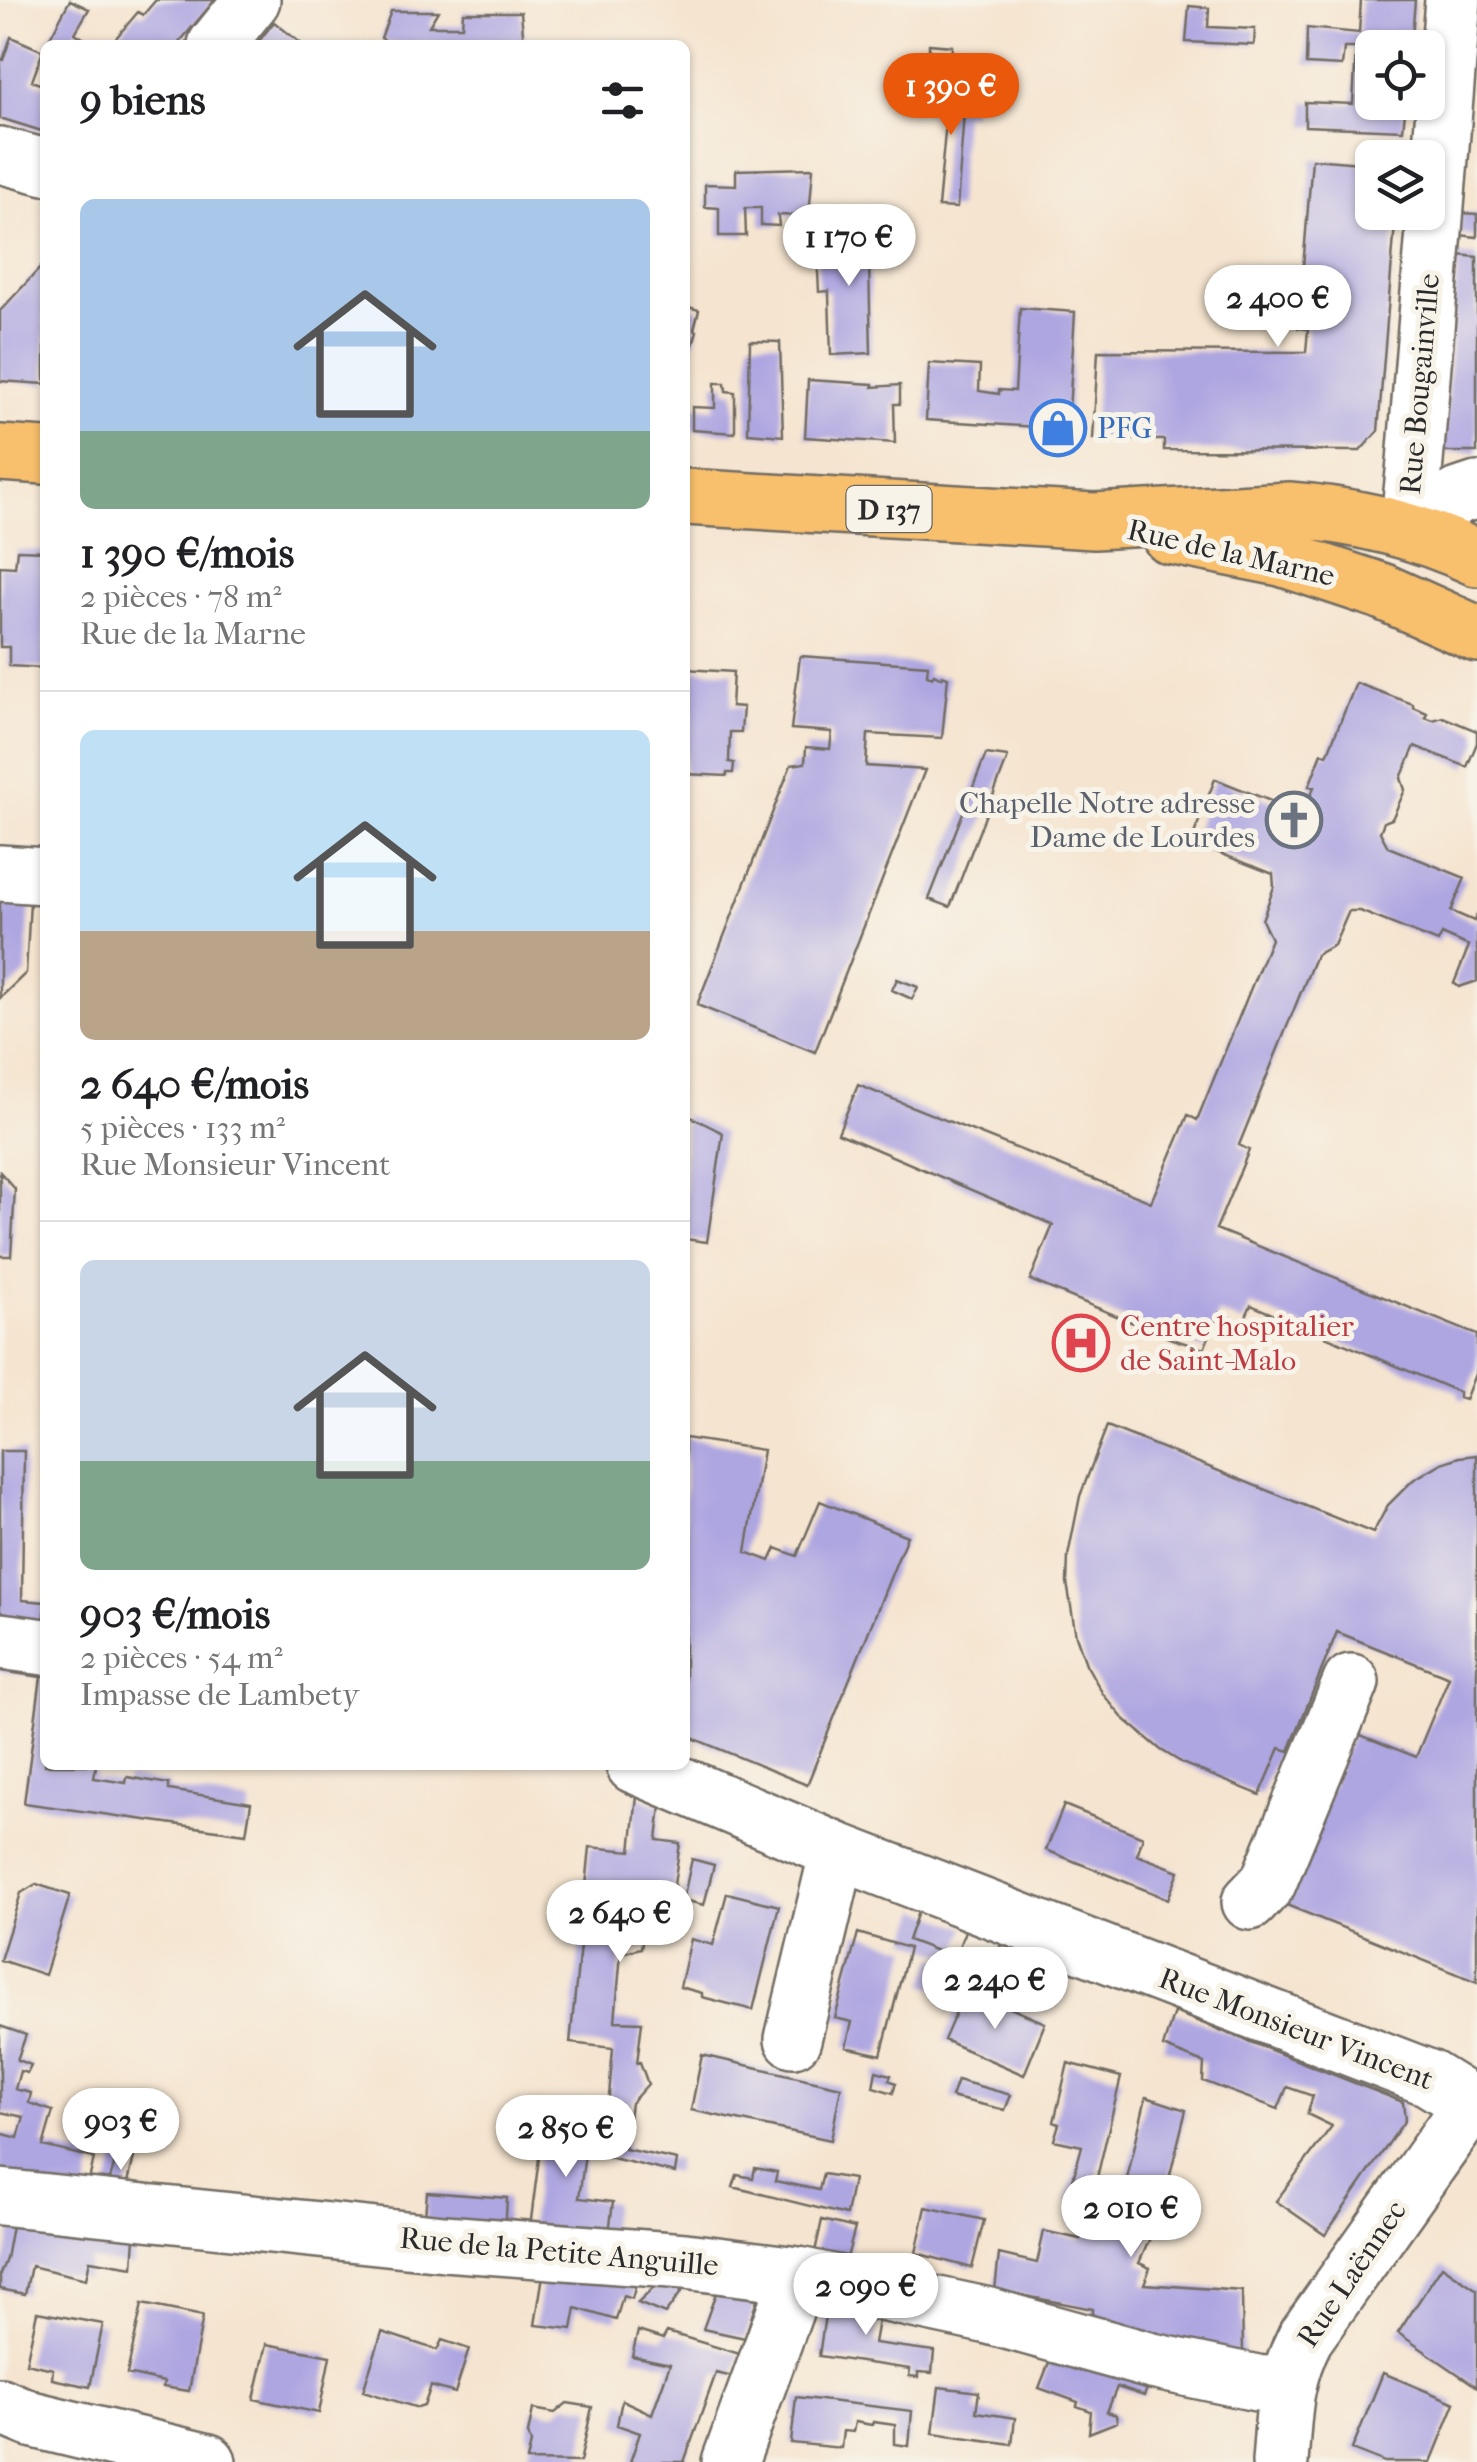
<!DOCTYPE html>
<html lang="fr">
<meta charset="utf-8">
<style>
body{margin:0;font-family:"IM FELL French Canon",serif;background:#f6f6f6;color:#202124;height:100vh;display:flex;flex-direction:column;font-size:38px;white-space:nowrap}
*{box-sizing:border-box;margin:0}
p{font-size:32px;color:#757577}
.icon{flex:none;width:55px;height:55px;fill:none;stroke:currentColor;stroke-width:2;stroke-linecap:round;stroke-linejoin:round}
.map{position:relative;flex:1;overflow:hidden}
.sheet{position:absolute;left:40px;top:40px;width:650px;height:1730px;display:flex;flex-direction:column;background:#fff;border-radius:15px;box-shadow:0 2px 8px #0004}
.sheet>*{flex:none}
.tools{position:absolute;left:1355px;top:30px;display:grid;gap:20px}
.tools a{display:grid;place-items:center;width:90px;height:90px;border-radius:15px;background:#fff;box-shadow:0 2px 8px #0004;font-size:50px}
.price{position:absolute;translate:-50% -85px;padding:0 22px;border-radius:35px;background:#fff;color:#222;font-size:32px;line-height:65px;filter:drop-shadow(0 2px 5px #0008)}
.price::after{content:'';position:absolute;left:50%;top:60px;width:30px;height:22px;margin-left:-15px;background:inherit;clip-path:polygon(0 0,100% 0,50% 100%)}
.price.current{background:#ea580c;color:#fff}
ul{padding:0;list-style:none}
li{display:grid;align-content:center;gap:20px;height:530px;padding:0 40px}
li+li{border-top:2px solid #e0e0e0}
li span{display:grid;place-items:center;height:310px;border-radius:15px;color:#555}
li>.icon{margin-inline-start:auto}
span .icon{width:180px;height:180px;fill:#fffc;stroke-width:1}
li b{font-size:42px}
h2{display:flex;justify-content:space-between;align-items:center;height:120px;padding:0 40px;font-size:42px}
.map>svg:first-child{display:block}
.building{fill:#aea6e1}
.lines{fill:none;stroke-linecap:round;stroke-linejoin:round}
.minor-casing{stroke:#726c64;stroke-width:60}
.major-casing{stroke:#726c64;stroke-width:60}
.minor{stroke:#fff;stroke-width:55}
.major{stroke:#f8bf6c;stroke-width:55}
.labels{text-anchor:middle;dominant-baseline:central;stroke-width:10;stroke-linejoin:round;paint-order:stroke}
.shield{fill:#f7f3e8;stroke:#686764;stroke-width:2.5}
.shield-label{font-size:28px;font-weight:bold;fill:#2b2b2b}
.street-label{font-size:30px;fill:#2b2b2b;stroke:#f7f3e8}
.shop-label{font-size:30px;fill:#366cbe;stroke:#f7f3e8;text-anchor:start}
.worship-label{font-size:30px;fill:#5b616d;stroke:#f7f3e8;text-anchor:end}
.health-label{font-size:30px;fill:#be3a42;stroke:#f7f3e8;text-anchor:start}
</style>
<div class="map">
<svg width="1477" height="2462" viewBox="0 0 1477 2462">
<rect width="100%" height="100%" fill="#f7f3e8"/>
<filter id="ink" filterUnits="userSpaceOnUse"><feTurbulence type="fractalNoise" baseFrequency=".01" numOctaves="2"/><feDisplacementMap in="SourceGraphic" scale="20" xChannelSelector="R" yChannelSelector="G"/><feConvolveMatrix kernelMatrix="1 2 1 2 8 2 1 2 1" color-interpolation-filters="sRGB"/></filter>
<filter id="wash" filterUnits="userSpaceOnUse"><feTurbulence type="fractalNoise" baseFrequency=".0048" numOctaves="4" result="noise"/><feDisplacementMap in="SourceGraphic" scale="40" xChannelSelector="R" yChannelSelector="G"/><feGaussianBlur stdDeviation="2.25" result="paint"/><feColorMatrix in="noise" values="0 0 0 0 0 0 0 0 0 0 0 0 0 0 0 0 0 1.4 0 .05"/><feComposite in="paint" operator="in"/></filter>
<g filter="url(#wash)">
<rect width="100%" height="100%" fill="#f5e4cf"/>
<g id="blocks">
<path class="building" d="M70,0L89,9L75,33L94,45H46Z
M156,0H215L177,45H110L138,12L143,15Z
M1361,0H1415L1411,48H1372V102H1406L1403,130L1305,126V102L1353,104L1356,48H1344L1342,66L1306,64L1307,28L1359,33Z
M1189,6L1209,8L1208,27L1255,29L1254,45L1186,42Z
M391,11H438L429,26H462L463,12H521L524,45L385,43L386,41L381,38Z
M274,22L303,45H256Z
M11,37L43,51L32,81L45,86V132L0,118V59L3,60Z
M929,44L952,46L951,58L929,57Z
M925,81L949,83L948,91L974,92L973,113H964L957,208L938,207L948,100L924,98Z
M1312,159L1372,164V212H1396L1378,431L1360,451L1164,450V440L1093,439L1098,351L1306,352L1308,329L1298,328Z
M813,168L809,216L778,215L779,226L761,225V208H745L746,236H719V208L705,207V184L736,185V170Z
M1461,213L1477,214V237L1459,235Z
M868,217L871,353L831,355L829,295V291L819,292L817,253L842,252V218Z
M1458,255L1477,257V452H1443Z
M45,263V384L0,381V311Z
M685,306L699,310L694,329L697,331L686,367Z
M1020,308L1075,312L1068,429L926,420L929,363L980,366L979,391L999,394V390L1015,391Z
M750,341L780,342L783,436L748,433Z
M808,380L873,384V387L900,385V404H894L895,443L805,437Z
M715,383H725L726,391L735,392V433L692,430V407L715,408Z
M17,550L45,551V668L9,666V647H0V566L15,567Z
M800,656L928,665L927,675L932,677L934,674L942,678V675L948,677L942,738L868,734L866,766L925,770L815,1052L697,1005L791,765L805,763L806,747L830,749L832,732L791,729Z
M685,669L733,672L731,706L743,707L741,732H730L729,762L734,763L733,773H727V776L685,774Z
M1356,683L1413,704V707L1427,713L1425,717L1433,720L1443,717L1477,731V743L1467,767L1415,746L1401,778L1405,790L1392,819L1384,822L1380,832L1388,847L1465,878L1451,911L1474,921L1477,914V981L1459,987L1454,983L1469,946L1442,934L1438,942L1360,911H1349L1334,945L1316,955L1239,1145L1249,1150L1216,1229L1477,1335V1369L1465,1400L1459,1398V1392L1251,1305L1243,1323L1219,1313L1204,1349L1172,1339L1030,1280L1053,1225L838,1133L858,1085L1151,1202L1188,1115L1197,1120L1271,939L1262,920L1274,887L1273,874L1191,842L1215,779L1296,811L1307,805L1314,787L1309,786L1322,753L1327,755Z
M986,754L1008,757L950,907L929,899Z
M0,893L30,902L26,973L0,998Z
M897,979L918,987L912,999L892,990Z
M685,1114L723,1133L707,1242L685,1239Z
M0,1172L15,1189L11,1256H0Z
M1107,1426L1373,1533L1388,1505L1413,1480L1442,1463L1460,1457L1477,1455V1982L1284,1904L1353,1732L1416,1757L1449,1677L1337,1632L1289,1751L1280,1748L1260,1795L1184,1764L1161,1750L1122,1717L1103,1694L1086,1664L1076,1636L1067,1583L1068,1556L1080,1496Z
M685,1438L763,1450L746,1552L770,1561L776,1548L797,1556L820,1501L907,1536L807,1785L685,1735Z
M0,1451H24L22,1600L45,1602V1637L0,1632Z
M0,1655L45,1662V1765H96L94,1778L126,1783L127,1777L169,1784V1790L251,1803L246,1834L24,1803L41,1677L0,1671Z
M637,1796L661,1806L657,1840L680,1843L672,1899L627,1895L625,1914L646,1917L641,1948L621,1953L615,2021L642,2022L637,2063L640,2062L648,2084L631,2103L625,2149L677,2160L675,2173L604,2156L613,2048L570,2043L590,1847L631,1851Z
M1064,1805L1143,1837L1137,1855L1179,1871L1168,1899L1046,1850Z
M692,1859L714,1865L704,1905L683,1900Z
M36,1884L70,1895L45,1975L0,1960L21,1893Z
M727,1893L779,1906L753,2010L702,1997V1993L680,1987L691,1939L713,1945Z
M919,1909L966,1928L955,1958L908,1940Z
M858,1933L909,1948L881,2055L846,2047L852,2022L835,2018Z
M1002,1943L1068,1969L1058,1994L991,1967Z
M935,1957L953,1964L942,1990L924,1984Z
M966,1989L1045,2023L1024,2075L944,2040Z
M1174,2012L1403,2102L1405,2120L1325,2235L1276,2201L1332,2126L1307,2114L1313,2096L1287,2087L1278,2109L1203,2081L1204,2063L1163,2047Z
M0,2026L26,2035L17,2060L31,2065L27,2073L20,2071L15,2089L31,2093L29,2103L53,2111L43,2146L94,2158L86,2194L0,2181V2133L18,2138L24,2117L0,2112Z
M702,2055L841,2087L831,2140L691,2110Z
M1068,2063L1121,2077L1090,2207L1067,2201L1082,2146L1054,2140L1059,2124L1054,2122Z
M876,2071L891,2075L889,2080L896,2083L893,2093L873,2087Z
M957,2080L1011,2095L1005,2110L951,2097Z
M1146,2097L1186,2110L1160,2215L1139,2263L1150,2268L1144,2284L1242,2291L1243,2354L1092,2333L1093,2309L995,2290L999,2254L1037,2263L1044,2231L1080,2239L1089,2229L1101,2233L1110,2202L1121,2205Z
M546,2104L591,2110L579,2198L613,2202L608,2240L529,2235Z
M120,2143L136,2148L124,2200L105,2197Z
M755,2168L777,2172L775,2181L819,2190L823,2174L853,2179L846,2215L733,2187L737,2175L753,2178Z
M427,2192L507,2198L505,2234L424,2229Z
M926,2207L984,2220L972,2268L916,2253Z
M15,2209L136,2223L133,2267L90,2260L86,2279L31,2266L25,2294L0,2289V2274L6,2259Z
M822,2220L855,2228L842,2276L811,2270Z
M545,2263L639,2274L632,2299L623,2296L616,2320L576,2308L572,2329L535,2325Z
M1442,2266L1477,2290V2387L1398,2333Z
M721,2279L763,2280L745,2338L703,2329Z
M662,2280L685,2287L665,2314L638,2303Z
M828,2295L881,2304L874,2343L934,2351L932,2373L918,2372V2377L909,2376L910,2369L819,2356Z
M142,2304L203,2316L189,2391L163,2387L164,2382L127,2374Z
M37,2312L103,2324L90,2387L52,2379L53,2369L26,2363Z
M638,2331L663,2339L667,2332L740,2354L733,2377L716,2373L684,2462H630L640,2433L617,2425L622,2400L652,2414L670,2364L632,2356Z
M382,2332L437,2350L442,2340L469,2349L455,2393L431,2386L424,2406L418,2408L363,2391Z
M267,2344L330,2356L319,2413L254,2399Z
M1055,2347L1150,2382L1144,2396L1117,2387L1107,2412L1116,2415L1117,2422L1089,2433L1091,2411L1077,2406L1078,2402L1039,2388Z
M1383,2373L1455,2403L1431,2462H1385L1352,2449Z
M939,2387L979,2392L976,2412L1015,2418L1012,2444L933,2433Z
M796,2397L912,2411L909,2446L895,2444V2425L873,2422L872,2425L855,2422L853,2432L843,2431L841,2448L791,2443Z
M567,2403L592,2407L580,2462L527,2461L531,2443L528,2434L533,2409L555,2413Z"/>
</g>
</g>
<g filter="url(#ink)">
<use href="#blocks" fill-opacity="0" stroke="#726c64" stroke-width="2.5"/>
<g class="lines">
<g class="minor-casing">
<path id="minor" d="M216,45L252,0
M0,155L45,167
M1404,529L1411,501L1415,462L1453,0
M1404,529L1459,496L1477,490
M0,873L45,876
M0,1641L45,1647
M634,1765L838,1851L1429,2078L1471,2104L1305,2338C1283,2381 1284,2415 1280,2462
M1250,1902L1268,1883L1351,1682
M793,2039L838,1851
M0,2197L444,2243L685,2261L798,2275L989,2316L1152,2361L1257,2383L1286,2386
M0,2406L31,2419L208,2462
M730,2462L798,2275"/>
</g>
<g class="major-casing">
<path id="major" d="M0,453L45,456
M685,497L1094,521L1289,510C1355,515 1417,530 1477,558
M1170,536L1281,558L1381,591L1477,634"/>
</g>
<use href="#minor" class="minor"/>
<use href="#major" class="major"/>
</g>
</g>
<defs>
<g id="shop-ring" transform="scale(2.875)"><circle r="9.5" fill="#f7f3e8" stroke="#3f7fe0" stroke-width="1.5"/><path d="M-5-2.5h2.3a2.7 3.5 0 0 1 5.4 0H5L5.5 6h-11ZM-1.5-2.5h3a1.5 2.3 0 0 0-3 0Z" fill="#3f7fe0"/></g>
<g id="church-ring" transform="scale(2.875)"><circle r="9.5" fill="#f7f3e8" stroke="#6b7280" stroke-width="1.5"/><path d="M-1.2-6h2.4v3.5h3.3v2.4h-3.3V6h-2.4V-.1h-3.3v-2.4h3.3Z" fill="#6b7280"/></g>
<g id="hospital-ring" transform="scale(2.875)"><circle r="9.5" fill="#f7f3e8" stroke="#e0444e" stroke-width="1.5"/><path d="M-5-5h3v3.5h4V-5h3V5h-3V1.5h-4V5h-3Z" fill="#e0444e"/></g>
</defs>
<g fill-rule="evenodd">
<use href="#shop-ring" x="1058" y="428"/>
<use href="#church-ring" x="1294" y="820"/>
<use href="#hospital-ring" x="1081" y="1343"/>
</g>
<g class="labels">
<rect class="shield" x="846.5" y="486" width="85" height="46" rx="8"/>
<g class="shield-label">
<text x="889" y="509">D 137</text>
</g>
<g class="street-label">
<text transform="translate(1420 384) rotate(-85)">Rue Bougainville</text>
<text transform="translate(1231 553) rotate(13)">Rue de la Marne</text>
<text transform="translate(1296 2029) rotate(21)">Rue Monsieur Vincent</text>
<text transform="translate(559 2252) rotate(5)">Rue de la Petite Anguille</text>
<text transform="translate(1352 2274) rotate(-56)">Rue Laënnec</text>
</g>
<g class="shop-label">
<text x="1097" y="428">PFG</text>
</g>
<g class="worship-label">
<text x="1255" y="803">Chapelle Notre adresse<tspan x="1255" dy="34">Dame de Lourdes</tspan></text>
</g>
<g class="health-label">
<text x="1120" y="1326">Centre hospitalier<tspan x="1120" dy="34">de Saint-Malo</tspan></text>
</g>
</g>
</svg>
<div class="tools">
<a><svg class="icon" aria-label="locate" viewBox="0 0 24 24"><circle cx="12" cy="12" r="6"/><path d="M12 2v4M12 18v4M2 12h4M18 12h4"/></svg></a>
<a><svg class="icon" aria-label="layers" viewBox="0 0 24 24"><path d="M12 4l9 5-9 5-9-5zM3 14l9 5 9-5"/></svg></a>
</div>
<b class="price current" style="left:951px;top:138px">1 390 €</b>
<b class="price" style="left:849px;top:289px">1 170 €</b>
<b class="price" style="left:1278px;top:350px">2 400 €</b>
<b class="price" style="left:620px;top:1965px">2 640 €</b>
<b class="price" style="left:995px;top:2032px">2 240 €</b>
<b class="price" style="left:121px;top:2173px">903 €</b>
<b class="price" style="left:566px;top:2180px">2 850 €</b>
<b class="price" style="left:1131px;top:2260px">2 010 €</b>
<b class="price" style="left:866px;top:2338px">2 090 €</b>
<section class="sheet">
<h2>9 biens<svg class="icon" aria-label="filters" viewBox="0 0 24 24"><path d="M4 7h16M4 17h16"/><circle cx="9" cy="7" r="2"/><circle cx="15" cy="17" r="2"/></svg></h2>
<ul>
<li><span style="background:linear-gradient(#a9c7e8 75%,#7fa58c 0)"><svg class="icon" aria-label="home" viewBox="0 0 24 24"><path d="M3 11l9-7 9 7M6 9v11h12V9"/></svg></span><div><b>1 390 €/mois</b><p>2 pièces · 78 m²</p><p>Rue de la Marne</p></div></li>
<li><span style="background:linear-gradient(#bfe0f5 65%,#b9a48a 0)"><svg class="icon" aria-label="home" viewBox="0 0 24 24"><path d="M3 11l9-7 9 7M6 9v11h12V9"/></svg></span><div><b>2 640 €/mois</b><p>5 pièces · 133 m²</p><p>Rue Monsieur Vincent</p></div></li>
<li><span style="background:linear-gradient(#c9d6e8 65%,#7fa58c 0)"><svg class="icon" aria-label="home" viewBox="0 0 24 24"><path d="M3 11l9-7 9 7M6 9v11h12V9"/></svg></span><div><b>903 €/mois</b><p>2 pièces · 54 m²</p><p>Impasse de Lambety</p></div></li>
</ul>
</section>
</div>
